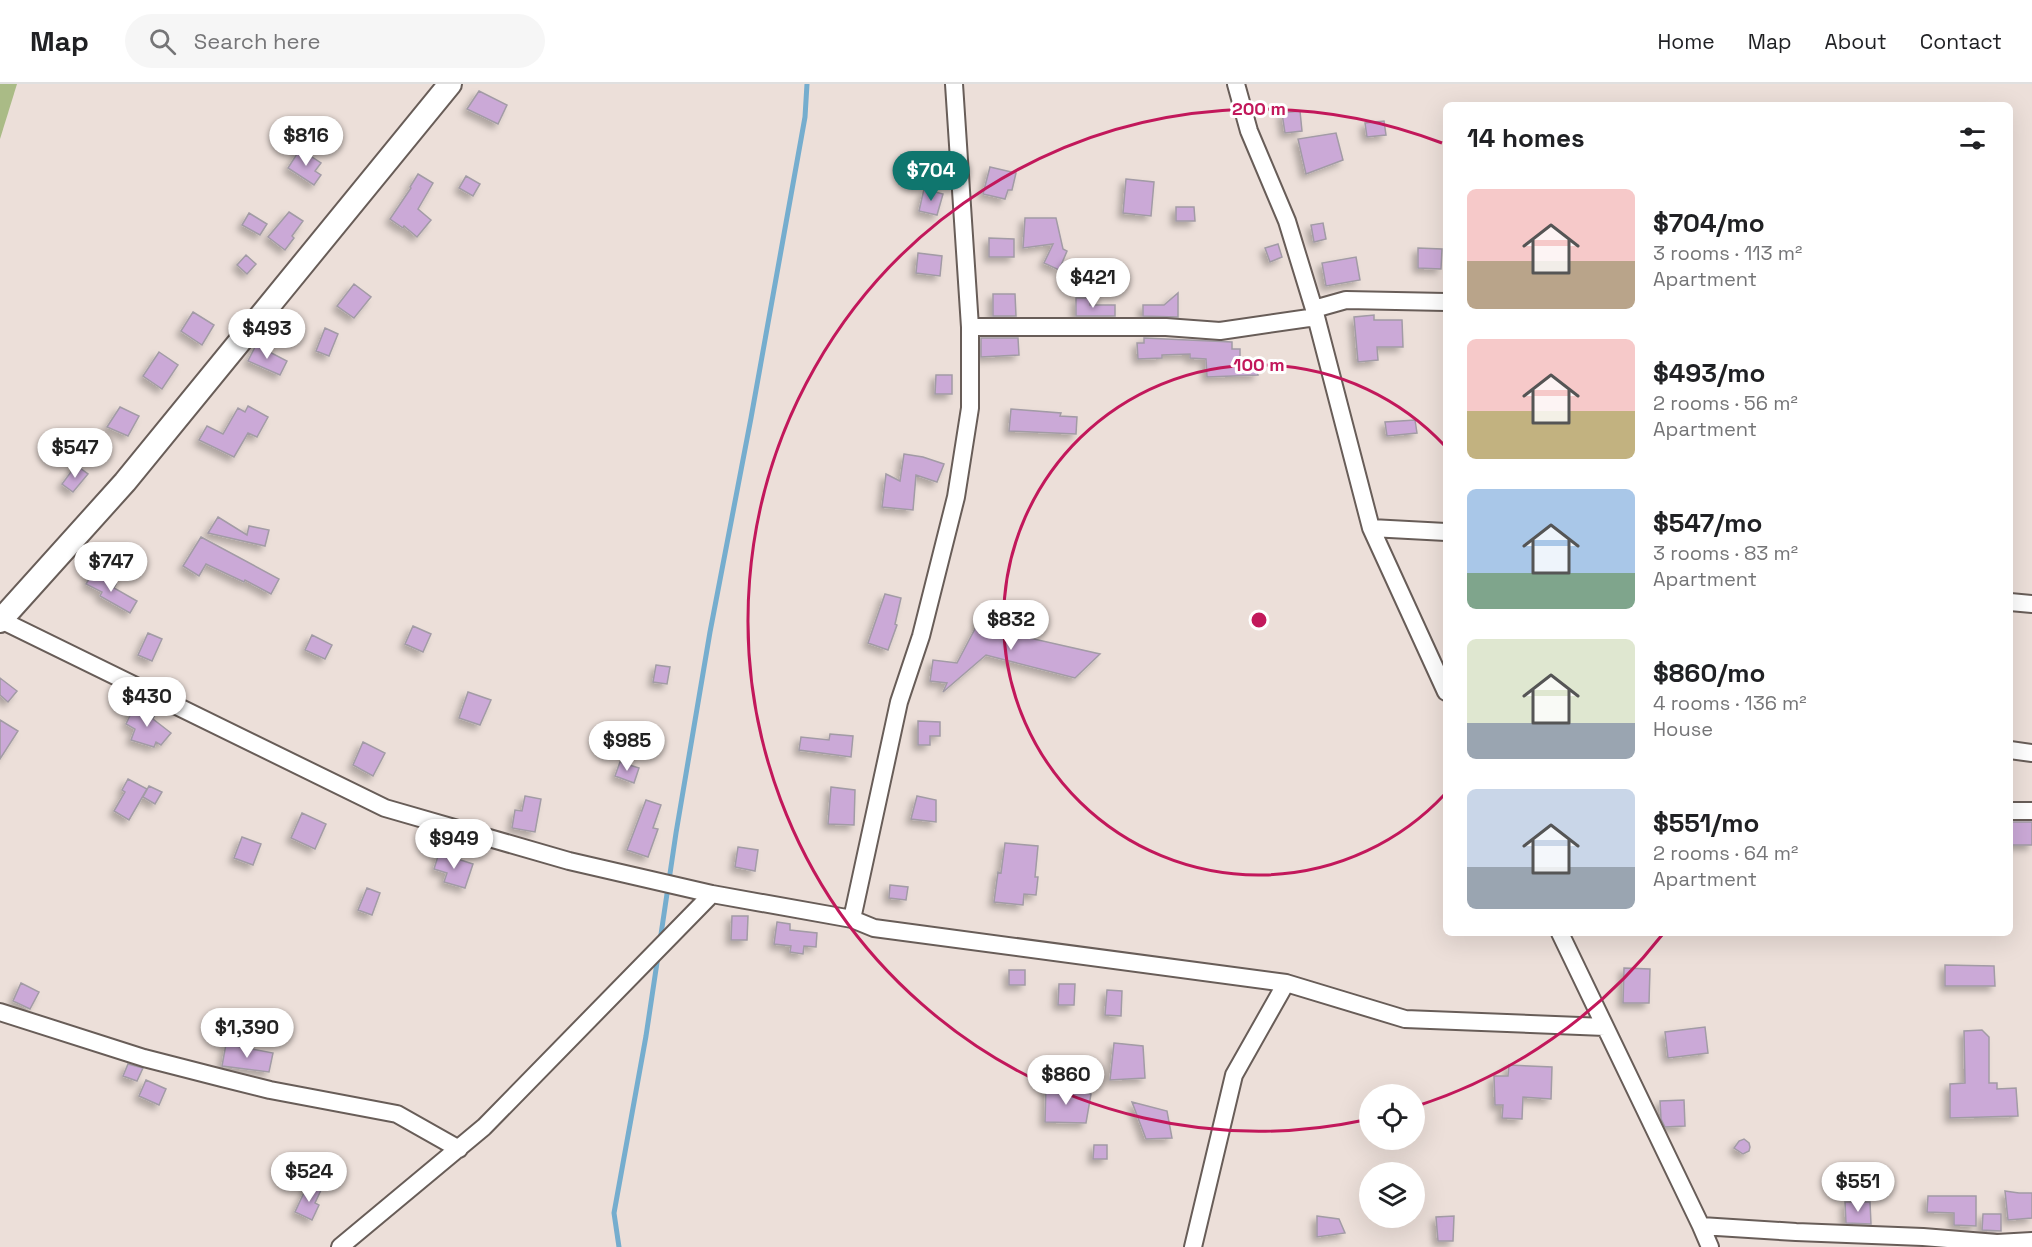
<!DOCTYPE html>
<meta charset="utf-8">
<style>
body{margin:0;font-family:"Space Grotesk",sans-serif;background:#f6f6f6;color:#202124;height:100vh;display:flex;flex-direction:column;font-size:22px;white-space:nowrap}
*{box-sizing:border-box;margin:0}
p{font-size:20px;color:#757577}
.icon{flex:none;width:33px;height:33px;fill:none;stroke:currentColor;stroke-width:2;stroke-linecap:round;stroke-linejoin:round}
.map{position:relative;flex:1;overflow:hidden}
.drawer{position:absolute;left:1443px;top:18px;width:570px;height:834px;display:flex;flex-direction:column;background:#fff;border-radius:9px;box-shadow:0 6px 24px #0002}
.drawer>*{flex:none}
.controls{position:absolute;left:1359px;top:1000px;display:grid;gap:12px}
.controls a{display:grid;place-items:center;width:66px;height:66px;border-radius:50%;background:#fff;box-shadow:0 6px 24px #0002;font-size:30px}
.price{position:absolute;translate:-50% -51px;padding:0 14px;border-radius:21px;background:#fff;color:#222;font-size:20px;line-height:39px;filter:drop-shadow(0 2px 3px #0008)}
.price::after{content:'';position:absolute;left:50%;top:36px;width:18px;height:14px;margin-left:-9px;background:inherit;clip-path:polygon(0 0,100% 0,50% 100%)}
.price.on{background:#0f766e;color:#fff}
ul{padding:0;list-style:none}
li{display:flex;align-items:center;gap:18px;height:150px;padding:0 24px}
li span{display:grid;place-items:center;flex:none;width:168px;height:120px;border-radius:9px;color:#555}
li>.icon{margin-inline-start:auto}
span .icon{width:72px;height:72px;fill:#fffc;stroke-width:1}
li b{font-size:26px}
h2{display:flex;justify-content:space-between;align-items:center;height:72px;padding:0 24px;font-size:26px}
header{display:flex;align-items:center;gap:36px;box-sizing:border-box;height:84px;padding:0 30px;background:#fff;border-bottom:2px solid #e0e0e0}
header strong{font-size:28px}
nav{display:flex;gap:33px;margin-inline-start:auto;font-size:21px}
.search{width:420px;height:54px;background:#f6f6f6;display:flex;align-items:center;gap:15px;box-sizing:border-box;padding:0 21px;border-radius:33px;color:#757577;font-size:22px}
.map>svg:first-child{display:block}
.forest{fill:#aabb86}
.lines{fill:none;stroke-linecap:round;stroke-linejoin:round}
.stream{stroke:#75adce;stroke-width:5}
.building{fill:#cba9d7;stroke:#a29ba5;stroke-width:1.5;filter:url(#shadow)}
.street-casing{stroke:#685d58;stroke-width:20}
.secondary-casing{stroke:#685d58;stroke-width:26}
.street{stroke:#fff;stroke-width:16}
.secondary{stroke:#fff;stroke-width:22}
.ring{fill:none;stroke:#c2185b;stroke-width:3}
.centre{fill:#c2185b;stroke:#fff;stroke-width:3}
.ring-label{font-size:18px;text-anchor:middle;font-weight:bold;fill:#c2185b;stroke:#fff;stroke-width:6;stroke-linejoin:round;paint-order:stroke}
</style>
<header>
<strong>Map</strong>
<div class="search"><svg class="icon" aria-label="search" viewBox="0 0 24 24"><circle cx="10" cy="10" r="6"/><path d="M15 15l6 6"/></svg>Search here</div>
<nav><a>Home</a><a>Map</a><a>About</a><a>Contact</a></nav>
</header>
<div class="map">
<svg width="2032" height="1163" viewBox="0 0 2032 1163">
<defs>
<filter id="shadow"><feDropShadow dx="-4.5" dy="4.5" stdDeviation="3" flood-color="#0004"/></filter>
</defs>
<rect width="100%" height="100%" fill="#ecdfd9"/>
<path class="forest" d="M0,0H17L0,55Z"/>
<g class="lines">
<path class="stream" d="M660,857L676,749L710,548L751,334L805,33L807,0
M619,1163L614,1129L646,952L658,872"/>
</g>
<path class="building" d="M479,7L507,21L498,40L467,25Z
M1300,27L1302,47L1285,49L1282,29Z
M1384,37L1386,51L1367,53L1365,39Z
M1336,49L1343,76L1306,90L1298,55Z
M300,65L321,79L315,87L321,91L314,101L288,84Z
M990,83L1016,89L1012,106H1008L1005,115L983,110Z
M418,90L433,99L418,125L431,136L417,153L404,142L403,144L390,135L411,104L410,103Z
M466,92L480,100L473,112L459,104Z
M1126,95L1154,98L1151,132L1123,129Z
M924,105L943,110L937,131L919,127Z
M1176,123H1194L1195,137H1176Z
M289,128L303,137L292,152L294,154L285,166L268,153Z
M249,129L267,140L260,151L242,141Z
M1025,134H1056L1063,165L1067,167L1059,186L1044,179L1053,160L1023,164Z
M1323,139L1326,155L1314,158L1311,141Z
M989,154L1014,155V173H989Z
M1278,160L1282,173L1270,178L1265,164Z
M1418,164L1442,165L1441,185L1418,184Z
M918,169L942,172L940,192L916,189Z
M246,171L256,180L247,190L237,181Z
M1356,173L1360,196L1326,202L1322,179Z
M354,200L371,213L354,234L337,222Z
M1178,209V233L1143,232V221H1164Z
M993,210H1015L1016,232H993Z
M1076,214H1090V221H1115V232H1076Z
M193,228L214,241L202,261L181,247Z
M1374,231V236H1402L1403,263H1377L1378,276L1358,278L1354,233Z
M325,244L338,250L329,272L316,267Z
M981,254H1018L1019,271L981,273Z
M1144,254L1232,258V265H1240V279L1255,276L1258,291L1207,293L1206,275L1190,274V270L1162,271V274L1138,275L1137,259H1144Z
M256,261L287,277L280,291L248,277Z
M159,268L178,281L162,305L143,292Z
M936,291H952V310H935Z
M248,322L268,333L257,353L248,349L234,373L199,356L207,342L223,350L238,324L245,328Z
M120,323L139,332L128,352L107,343Z
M1011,325L1061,329L1060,332L1077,333L1076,350L1009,347Z
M1415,336L1417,349L1387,352L1385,338Z
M904,370L923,373L944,380L937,398L916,391L913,426L882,423L886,390L900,397Z
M76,381L88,390L73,408L62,400Z
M218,433L247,451L249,442L269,446L265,462L208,449Z
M201,453L279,495L271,510L245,496L244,498L206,480L199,492L183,482Z
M93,488L116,500L114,504L137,517L130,529L100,512L102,508L86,500Z
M885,510L901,514L895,540L897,541L888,566L868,559Z
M986,524L1015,534L1016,551L1100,570L1075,594L986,571L943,608L947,599L930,597L933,576L957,579Z
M413,542L431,550L423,568L405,560Z
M148,549L162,555L152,577L138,571Z
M312,551L332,561L325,575L305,566Z
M656,581L670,583L667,600L653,598Z
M0,594L17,607L8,618L0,611Z
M468,608L491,616L480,641L459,634Z
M135,621L155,630L153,635L171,649L161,661L156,658L154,663L131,656L135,645L126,640Z
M0,636L18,647L0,675Z
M918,637L940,638V652H930V661H918Z
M830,650L853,652L851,673L799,666L801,653L829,656Z
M363,658L385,669L373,692L353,681Z
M620,678L639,684L634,699L615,692Z
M128,695L147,705L129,736L114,727L125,708L122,706Z
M149,702L162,708L155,720L143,713Z
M831,703L855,706L854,741L828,740Z
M525,712L541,715L535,748L512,744L515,726L522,727Z
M917,712L936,716V738L911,735Z
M646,716L661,721L653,744L658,745L648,773L627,766Z
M302,729L326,740L315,765L291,754Z
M2010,738H2032V761H2010Z
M242,753L261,760L253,781L234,774Z
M1005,759L1038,762L1035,793H1038L1036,811L1024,810L1023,821L994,818L998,788L1001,789Z
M738,763L758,766L755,787L735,783Z
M439,769L473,780L465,804L444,798L447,789L434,785Z
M890,801L908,803L906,816L889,814Z
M367,804L380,809L372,831L358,826Z
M732,832H748L747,856H731Z
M777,838L790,840V846L817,849L816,863L804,862L803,870L790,868L791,862L774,860Z
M1945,881L1994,882L1995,902H1945Z
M1624,884L1650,885L1649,919H1623Z
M1009,886H1025V901H1009Z
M21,899L39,908L30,925L13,917Z
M1059,900H1075L1074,921H1058Z
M1107,906L1122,907L1121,932L1105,931Z
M1705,943L1708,969L1668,974L1665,948Z
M1982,946L1989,953V999H1997V1005L2016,1004L2018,1032L1950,1034V1000L1965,999L1964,947Z
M1114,959L1143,962L1145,994L1110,996Z
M226,960L273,969L269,988L222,982Z
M128,980L143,984L137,997L123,992Z
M1509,981L1552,983L1551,1015L1523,1013L1522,1035L1502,1034L1503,1021H1495L1494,992H1508Z
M146,996L166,1005L159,1021L139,1012Z
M1046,1002L1091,1010L1086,1039L1045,1038Z
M1684,1016L1685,1042L1665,1043L1661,1035L1660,1017Z
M1132,1018L1167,1027L1172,1054L1146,1055Z
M1744,1055L1749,1059L1750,1063L1749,1067L1743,1070L1734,1064L1739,1057Z
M1094,1061H1107V1075H1093Z
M308,1100L321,1106L315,1119L319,1121L312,1136L295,1128Z
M2005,1107L2019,1109H2032V1134L2008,1136Z
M1928,1112H1976V1142L1954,1141V1129L1927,1128Z
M1845,1118H1870L1871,1140L1846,1139Z
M1983,1130H2001V1147L1982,1146Z
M1317,1132L1339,1135L1345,1149L1317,1153Z
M1454,1132L1453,1157H1438L1436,1133Z"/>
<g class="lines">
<g class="street-casing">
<path id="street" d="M1236,0L1249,47L1287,137L1314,225L1371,444L1446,608
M1314,225L1346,216L1446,218
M970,243H1166L1220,247L1316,233
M1371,444L1446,448
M2010,518L2032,520
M1,536L385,724L569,777L712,810L852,835L874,844L1286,899L1405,935L1605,943
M2010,666L2032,669
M2010,727H2032
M852,835L899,618L921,552L956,413L970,324V243L954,0
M1560,849L1701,1142
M0,928L144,974L222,994L270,1006L397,1030L459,1065
M340,1163L484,1043L712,810
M1193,1163L1234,991L1286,899
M1710,1163L1701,1142L1796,1148L1923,1153L1997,1159L2032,1157"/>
</g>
<g class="secondary-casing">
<path id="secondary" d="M0,537L125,398L450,0"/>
</g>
<use href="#street" class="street"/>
<use href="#secondary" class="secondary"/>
</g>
<g class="ring">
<path d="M1445 710A255 255 0 1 1 1445 362"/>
<path d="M1662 851A511 511 0 0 1 1417 1022M1365 1036A511 511 0 1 1 1442 59"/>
</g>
<circle cx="1259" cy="536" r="9" class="centre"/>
<g class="ring-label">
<text x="1259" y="31">200 m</text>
<text x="1259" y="287">100 m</text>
</g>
</svg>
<div class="controls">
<a><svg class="icon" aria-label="locate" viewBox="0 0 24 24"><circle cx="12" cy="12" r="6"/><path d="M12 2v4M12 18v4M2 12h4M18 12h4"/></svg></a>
<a><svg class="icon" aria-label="layers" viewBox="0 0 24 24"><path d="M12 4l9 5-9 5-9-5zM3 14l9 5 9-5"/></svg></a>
</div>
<b class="price" style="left:306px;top:83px">$816</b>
<b class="price on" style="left:931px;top:118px">$704</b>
<b class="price" style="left:1093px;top:225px">$421</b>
<b class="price" style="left:267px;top:276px">$493</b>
<b class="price" style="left:75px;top:395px">$547</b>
<b class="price" style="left:111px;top:509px">$747</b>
<b class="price" style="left:1011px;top:567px">$832</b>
<b class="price" style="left:147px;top:644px">$430</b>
<b class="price" style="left:627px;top:688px">$985</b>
<b class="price" style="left:454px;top:786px">$949</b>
<b class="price" style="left:247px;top:975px">$1,390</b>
<b class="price" style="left:1066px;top:1022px">$860</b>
<b class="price" style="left:309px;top:1119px">$524</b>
<b class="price" style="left:1858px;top:1129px">$551</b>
<section class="drawer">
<h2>14 homes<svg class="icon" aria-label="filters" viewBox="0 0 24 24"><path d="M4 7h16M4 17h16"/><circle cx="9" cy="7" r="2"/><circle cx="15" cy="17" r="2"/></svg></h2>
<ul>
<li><span style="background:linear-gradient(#f6c9c9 60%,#b9a48a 0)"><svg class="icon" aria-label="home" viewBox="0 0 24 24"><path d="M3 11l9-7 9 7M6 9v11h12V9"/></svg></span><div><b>$704/mo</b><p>3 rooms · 113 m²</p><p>Apartment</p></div></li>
<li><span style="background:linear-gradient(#f6c9c9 60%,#c2b280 0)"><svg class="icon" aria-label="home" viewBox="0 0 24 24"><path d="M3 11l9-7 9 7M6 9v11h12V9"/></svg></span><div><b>$493/mo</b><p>2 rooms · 56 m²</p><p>Apartment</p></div></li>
<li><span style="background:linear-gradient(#a9c7e8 70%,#7fa58c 0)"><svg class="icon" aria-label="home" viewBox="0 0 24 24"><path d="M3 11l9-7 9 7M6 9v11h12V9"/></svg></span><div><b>$547/mo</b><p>3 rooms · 83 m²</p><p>Apartment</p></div></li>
<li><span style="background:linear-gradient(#dfe7d0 70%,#9aa5b1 0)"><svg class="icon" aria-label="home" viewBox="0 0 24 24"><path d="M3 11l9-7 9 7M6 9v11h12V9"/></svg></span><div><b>$860/mo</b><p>4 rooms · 136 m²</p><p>House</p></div></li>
<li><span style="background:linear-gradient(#c9d6e8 65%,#9aa5b1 0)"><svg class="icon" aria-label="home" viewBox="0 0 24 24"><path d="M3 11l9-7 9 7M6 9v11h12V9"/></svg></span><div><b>$551/mo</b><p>2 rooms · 64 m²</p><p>Apartment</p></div></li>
</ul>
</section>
</div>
